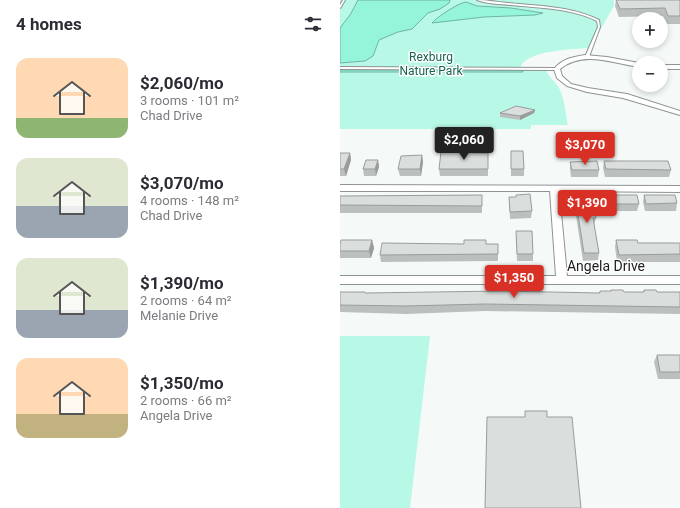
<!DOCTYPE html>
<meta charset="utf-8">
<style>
body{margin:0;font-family:Roboto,sans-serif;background:#f7f7f7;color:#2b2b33;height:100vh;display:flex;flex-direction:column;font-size:15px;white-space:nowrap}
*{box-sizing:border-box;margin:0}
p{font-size:13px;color:#7c7c81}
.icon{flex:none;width:22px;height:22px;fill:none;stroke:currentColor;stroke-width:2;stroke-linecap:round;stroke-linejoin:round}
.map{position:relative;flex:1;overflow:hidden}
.drawer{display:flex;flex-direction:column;background:#fff;width:340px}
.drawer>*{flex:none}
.fabs{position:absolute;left:292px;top:12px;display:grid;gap:8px}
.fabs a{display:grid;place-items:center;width:36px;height:36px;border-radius:50%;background:#fff;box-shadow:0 2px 6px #0003;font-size:20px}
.price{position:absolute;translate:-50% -34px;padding:0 9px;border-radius:4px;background:#d93025;color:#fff;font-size:13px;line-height:26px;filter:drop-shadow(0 1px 2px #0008)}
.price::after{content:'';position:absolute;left:50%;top:24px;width:12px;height:9px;margin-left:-6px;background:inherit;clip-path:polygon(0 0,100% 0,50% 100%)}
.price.active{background:#222;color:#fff}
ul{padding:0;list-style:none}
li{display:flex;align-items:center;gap:12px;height:100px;padding:0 16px}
li span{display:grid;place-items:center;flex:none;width:112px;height:80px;border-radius:12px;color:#555}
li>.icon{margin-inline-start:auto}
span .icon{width:48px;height:48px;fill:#fffc;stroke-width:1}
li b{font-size:17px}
h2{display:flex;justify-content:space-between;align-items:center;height:48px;padding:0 16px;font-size:17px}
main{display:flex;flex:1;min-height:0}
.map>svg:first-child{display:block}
.green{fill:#b8f8e6}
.water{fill:#94f5db;stroke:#70b4a2}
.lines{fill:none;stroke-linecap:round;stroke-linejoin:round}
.lane-casing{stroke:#8f9392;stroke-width:2}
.street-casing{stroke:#8f9392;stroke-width:2}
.lane{fill:#fff;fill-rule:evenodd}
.street{fill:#fff;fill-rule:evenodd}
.wall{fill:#bbc0be}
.shaded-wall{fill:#999c9b}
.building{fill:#dadfdd;stroke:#999c9b}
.labels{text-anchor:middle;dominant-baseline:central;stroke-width:3;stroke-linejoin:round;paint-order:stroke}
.far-park-label{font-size:12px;fill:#176454;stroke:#fff}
.street-label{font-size:14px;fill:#1c1d1d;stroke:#fff}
</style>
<main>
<section class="drawer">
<h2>4 homes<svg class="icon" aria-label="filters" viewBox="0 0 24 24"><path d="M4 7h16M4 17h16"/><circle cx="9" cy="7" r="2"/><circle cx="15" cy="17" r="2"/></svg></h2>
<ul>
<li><span style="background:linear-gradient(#ffd9b3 75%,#8fb573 0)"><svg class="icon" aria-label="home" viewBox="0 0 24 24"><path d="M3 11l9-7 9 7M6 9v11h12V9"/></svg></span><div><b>$2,060/mo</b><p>3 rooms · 101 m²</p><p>Chad Drive</p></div></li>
<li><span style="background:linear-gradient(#dfe7d0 60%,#9aa5b1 0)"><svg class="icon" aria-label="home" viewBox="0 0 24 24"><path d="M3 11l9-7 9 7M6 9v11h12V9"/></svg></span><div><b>$3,070/mo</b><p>4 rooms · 148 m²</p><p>Chad Drive</p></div></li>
<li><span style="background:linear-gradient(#dfe7d0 65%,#9aa5b1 0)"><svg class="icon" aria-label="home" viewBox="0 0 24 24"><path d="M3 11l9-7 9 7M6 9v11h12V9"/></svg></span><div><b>$1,390/mo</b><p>2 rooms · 64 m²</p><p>Melanie Drive</p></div></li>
<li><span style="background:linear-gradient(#ffd9b3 70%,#c2b280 0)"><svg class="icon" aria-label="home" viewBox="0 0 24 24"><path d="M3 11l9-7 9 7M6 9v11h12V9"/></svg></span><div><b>$1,350/mo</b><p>2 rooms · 66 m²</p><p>Angela Drive</p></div></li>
</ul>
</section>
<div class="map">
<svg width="340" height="508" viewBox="0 0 340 508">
<rect width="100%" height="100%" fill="#f5faf9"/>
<path class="green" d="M0,0H274V6L250,48C233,49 186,50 180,68L206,69C209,79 216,81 220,90C225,100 225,114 228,125H191V129H0Z
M0,336H90L70,508H0Z"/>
<path class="water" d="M18,0H110L109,3L100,9L88,13L72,29L58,32L39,40L33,56L25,61L0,63V28L10,15Z
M126,2L137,6L171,8L203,13L195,15L144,17L92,23C97,17 118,3 126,2Z
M0,70H183V72H0Z"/>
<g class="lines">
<g class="lane-casing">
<path id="lane" d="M3,0H5L1,7L0,8V5Z
M137,0C147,0 157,2 168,3C198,6 231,6 259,20L260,27L249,57L247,58L245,57L258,27L257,21C231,8 199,8 171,5C160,4 147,4 137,0Z
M0,67L217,68L219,69L217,70L0,69Z"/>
</g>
<g class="street-casing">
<path id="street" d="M245,55L267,57L299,63V67C273,63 243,50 220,69L222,76L231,84L248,88L287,94L340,111V115L283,98L247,92L227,86L217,78L214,69C222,59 232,57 245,55Z
M321,65H340V69H321Z
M0,185L340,186V192L219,191L227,276H340V284H0V276H216L210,191H0Z"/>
</g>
<use href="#lane" class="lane"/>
<use href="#street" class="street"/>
</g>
<path class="wall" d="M276,0H340V24H327L323,16L279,17L275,6Z
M195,110L194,113L180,120L160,117V113Z
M171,151L184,169V176H171Z
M0,153H10L11,160L6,176H0Z
M82,155L83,162L81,176H60L58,169Z
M38,160L39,167L36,176H24L23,169Z
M148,160V176H100L99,169Z
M264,161L331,170L329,177H265L263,168Z
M230,162L259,170L258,177H231L230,169Z
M142,195V213H0V196Z
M267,195L299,204L297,211H268L266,202Z
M304,195L337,203L336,211H305L303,202Z
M237,196L256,218L254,225L259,253L258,260L243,261L235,209Z
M169,197L192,211L191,218L170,219Z
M176,231L193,254V261H177Z
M32,240L34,248L31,258H0V244Z
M276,240L298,243H340V262H277L275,247Z
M146,244H158V261L41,262L40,255Z
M271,290L284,292H303L304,290L317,292H340V314L145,311L66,314L0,312V292H25V293H259L260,291H270Z
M317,355H340V379H318L314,362Z"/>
<path class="shaded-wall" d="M195,110L194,113L180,120V116Z
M10,153L11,160L6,176L4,169Z
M82,155L83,162L81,176L80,169Z
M38,160L39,167L36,176L35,169Z
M32,240L34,248L31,258L29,251Z"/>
<path class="building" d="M276,0H340V16H328L325,8L280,9Z
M176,106L195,110L180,116L160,113Z
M171,151H183L184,169H171Z
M101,152L148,153V169H99Z
M0,153H10L4,169H0Z
M82,155L80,169H58L61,156Z
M26,160H38L35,169H23Z
M257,161L259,170H232L230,162Z
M264,161H328L331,170L266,169Z
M190,194L192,211L170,212L169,197H176V195Z
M142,195V206L0,205V196Z
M267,195H297L299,204H269Z
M304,195H335L337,203L306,204Z
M237,196H252L256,218H253L259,253H244L236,202H238Z
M176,231H192L193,254H177Z
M1,240H32L29,251H0V244Z
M124,240H146V244H158V254L40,255L42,243L124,244Z
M276,240H297L298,243H340V254L279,255Z
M271,290H283L284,292H304V290H316L317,292H340V307L145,304L65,306L0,305V292H25V293L161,291L260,293V291H271Z
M317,355H340V372H320Z
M185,411H207V417H232L241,508H145L147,417H185Z"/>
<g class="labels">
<g class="far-park-label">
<text x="91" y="57">Rexburg<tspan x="91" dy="14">Nature Park</tspan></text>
</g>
<g class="street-label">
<text x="266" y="266">Angela Drive</text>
</g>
</g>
</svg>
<div class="fabs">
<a>+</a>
<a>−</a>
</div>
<b class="price active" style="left:124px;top:161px">$2,060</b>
<b class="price" style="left:245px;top:166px">$3,070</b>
<b class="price" style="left:247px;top:224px">$1,390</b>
<b class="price" style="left:174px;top:299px">$1,350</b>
</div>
</main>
